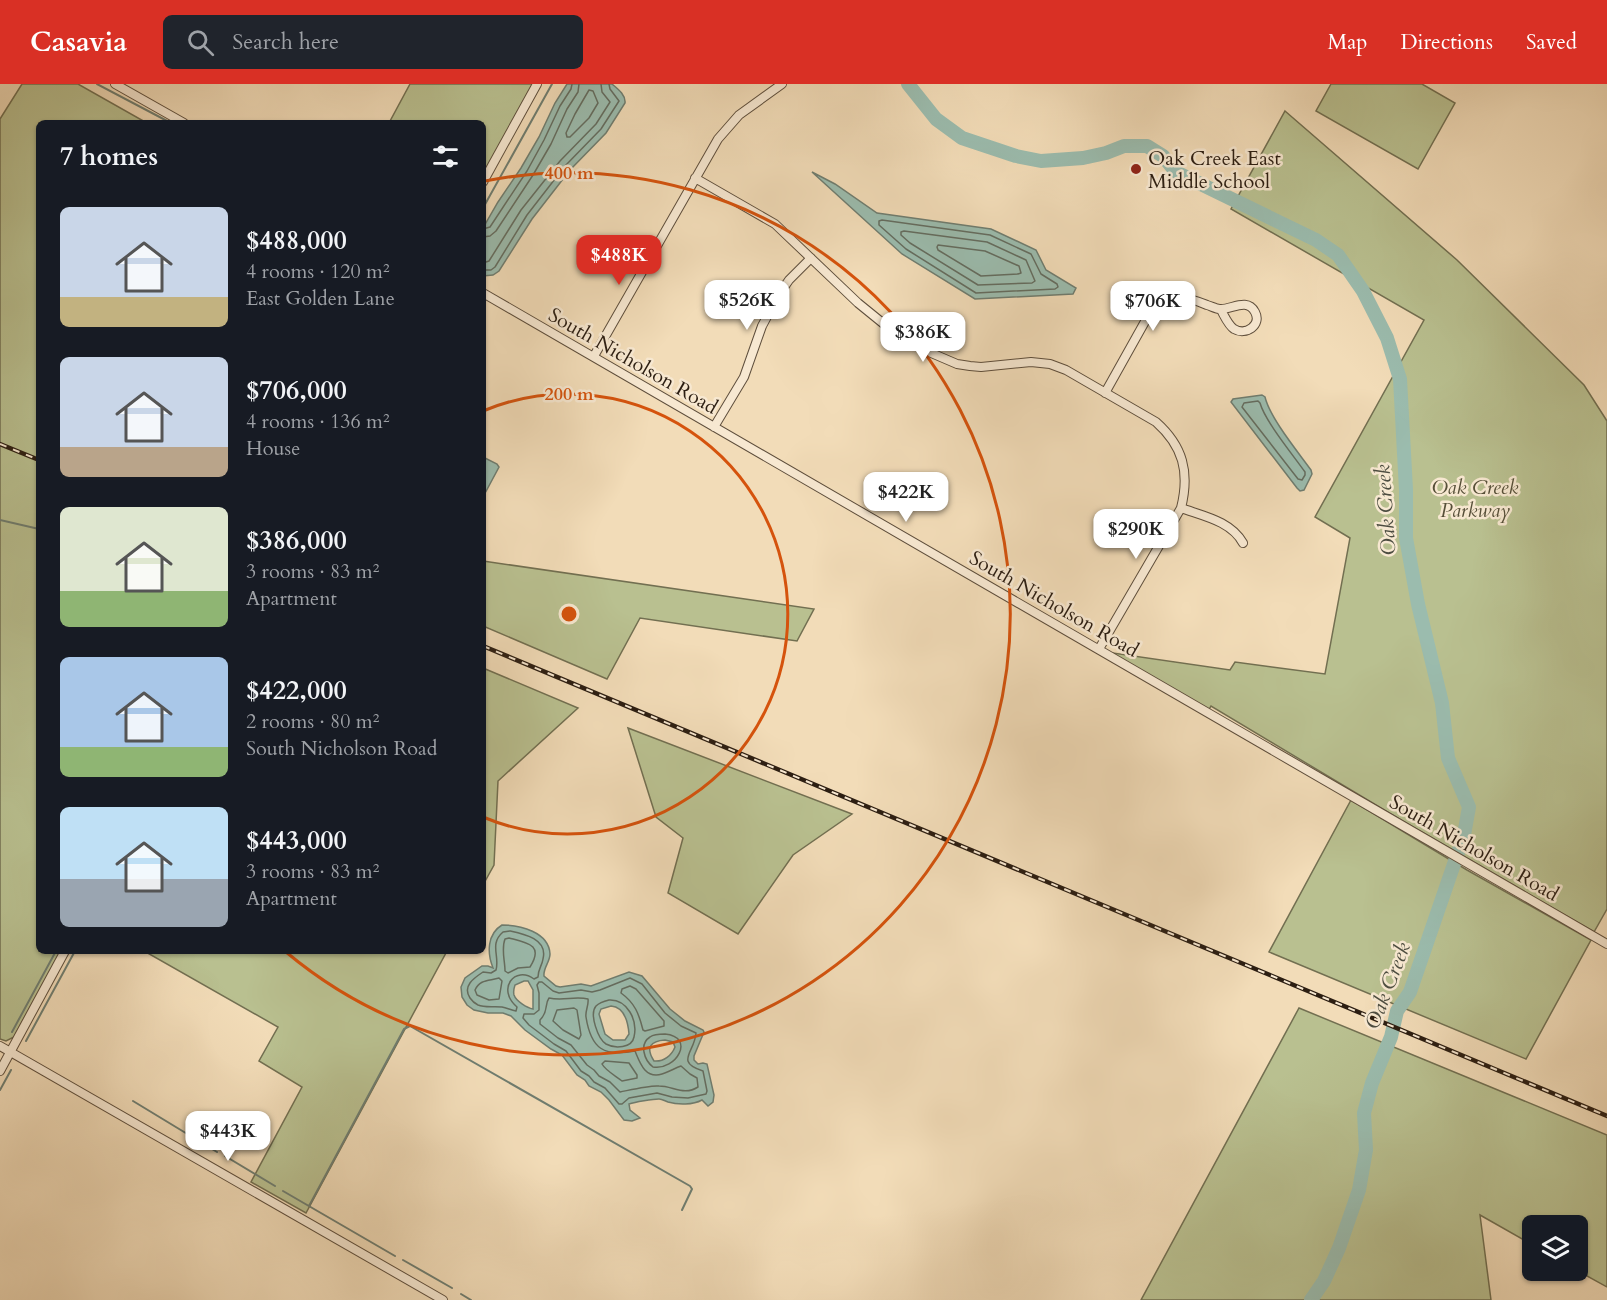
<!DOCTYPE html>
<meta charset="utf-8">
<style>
body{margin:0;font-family:Cardo,serif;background:#20242c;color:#f1f3f6;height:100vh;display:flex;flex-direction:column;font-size:22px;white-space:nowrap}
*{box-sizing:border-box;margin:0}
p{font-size:20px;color:#9ea1a6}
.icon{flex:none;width:33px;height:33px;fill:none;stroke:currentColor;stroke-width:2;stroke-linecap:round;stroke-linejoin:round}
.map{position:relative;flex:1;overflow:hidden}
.drawer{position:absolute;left:36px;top:36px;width:450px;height:834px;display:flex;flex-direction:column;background:#171b24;border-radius:9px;box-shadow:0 2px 4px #0004}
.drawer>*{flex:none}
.controls{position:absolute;left:1522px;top:1131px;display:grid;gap:12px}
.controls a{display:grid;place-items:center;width:66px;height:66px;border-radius:9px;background:#171b24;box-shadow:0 2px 4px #0004;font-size:30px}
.price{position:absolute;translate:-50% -51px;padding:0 14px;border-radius:12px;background:#fff;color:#222;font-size:20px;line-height:39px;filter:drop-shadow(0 2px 3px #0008)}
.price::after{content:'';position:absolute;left:50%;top:36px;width:18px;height:14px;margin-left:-9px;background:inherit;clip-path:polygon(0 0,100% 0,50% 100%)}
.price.on{background:#d93025;color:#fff}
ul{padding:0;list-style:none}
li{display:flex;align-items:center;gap:18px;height:150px;padding:0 24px}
li span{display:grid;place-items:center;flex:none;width:168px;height:120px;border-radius:9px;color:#555}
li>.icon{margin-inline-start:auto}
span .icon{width:72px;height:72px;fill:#fffc;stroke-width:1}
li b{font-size:26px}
h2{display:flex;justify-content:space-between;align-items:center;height:72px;padding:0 24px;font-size:26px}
header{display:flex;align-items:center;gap:36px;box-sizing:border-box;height:84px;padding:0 30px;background:#d93025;color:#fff}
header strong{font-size:28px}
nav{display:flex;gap:33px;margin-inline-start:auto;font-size:21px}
.search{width:420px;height:54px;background:#20242c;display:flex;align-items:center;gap:15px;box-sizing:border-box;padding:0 21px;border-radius:9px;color:#9ea1a6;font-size:22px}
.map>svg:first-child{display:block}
.green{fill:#b9c090;stroke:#726f51;stroke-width:1.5}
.water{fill:#9bbcae;stroke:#6f7d70;stroke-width:1.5;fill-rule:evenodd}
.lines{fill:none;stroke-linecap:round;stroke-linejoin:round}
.shore{stroke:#646d60;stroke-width:1.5}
.stream{stroke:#6f7d70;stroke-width:2}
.river{stroke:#9bbcae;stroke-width:14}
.minor-casing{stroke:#5e4e3c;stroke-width:10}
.minor{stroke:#f7e8d1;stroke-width:8}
.rail-casing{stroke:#2c1e12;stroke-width:4.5}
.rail{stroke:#f7e8d1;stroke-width:2;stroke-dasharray:7;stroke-linecap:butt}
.ring{fill:none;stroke:#d5530d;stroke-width:3}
.poi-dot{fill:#8f2418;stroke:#f7e8d1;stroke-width:2}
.labels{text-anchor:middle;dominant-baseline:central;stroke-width:5;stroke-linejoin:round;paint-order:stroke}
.poi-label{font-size:20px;fill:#2c1e12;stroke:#f7e8d1;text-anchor:start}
.street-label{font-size:20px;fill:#2c1e12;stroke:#f7e8d1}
.park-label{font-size:20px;font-style:italic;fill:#564f38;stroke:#f7e8d1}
.water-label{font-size:21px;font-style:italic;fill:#4d4d41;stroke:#f7e8d1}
.centre{fill:#d5530d;stroke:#f7e8d1;stroke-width:3}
.ring-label{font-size:18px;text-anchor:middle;font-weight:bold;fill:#d5530d;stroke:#f7e8d1;stroke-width:5;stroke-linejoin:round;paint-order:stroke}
</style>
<header>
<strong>Casavia</strong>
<div class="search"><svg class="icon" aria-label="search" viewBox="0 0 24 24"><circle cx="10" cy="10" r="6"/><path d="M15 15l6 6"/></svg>Search here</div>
<nav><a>Map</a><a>Directions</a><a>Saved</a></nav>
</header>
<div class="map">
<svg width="1607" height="1216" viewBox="0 0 1607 1216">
<rect width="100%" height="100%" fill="#f2dcb8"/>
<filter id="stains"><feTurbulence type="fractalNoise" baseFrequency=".00333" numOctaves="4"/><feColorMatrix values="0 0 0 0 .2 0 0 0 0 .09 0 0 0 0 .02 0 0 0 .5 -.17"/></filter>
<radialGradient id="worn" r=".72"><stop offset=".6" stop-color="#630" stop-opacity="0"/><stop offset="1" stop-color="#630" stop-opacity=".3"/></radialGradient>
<path class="green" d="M22,0H78L147,39H39V867H61L16,949L14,953L6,957L0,955V35Z
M410,0H533L483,91V39H389Z
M1331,0H1422L1455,19L1418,85L1316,27Z
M1285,27L1457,176L1584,301L1607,337V825L1594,848L1406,739L1211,622L1207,629L1111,573L1113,569L1230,586L1235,578L1325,590L1350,454L1315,433L1424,236L1231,125Z
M483,477L814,525L797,557L640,534L607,595L483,542Z
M483,584L578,624L498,697L494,781L483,801Z
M628,644L852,730L793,771L738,850L668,809L683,754L656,733Z
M1351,716L1467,786L1591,856L1526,975L1269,868Z
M144,867H447L306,1129L251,1098L302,1003L259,977L278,943Z
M1299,924L1607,1051V1203L1578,1187V1142H1533V1161L1480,1131L1491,1216H1141Z"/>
<path class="water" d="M567,0H612C618,5 626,11 625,19L606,49L570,86L532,135L499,187L493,191L483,192V144L498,118L521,84L539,53L555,19Z
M812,88L835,100L877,129L991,145L1036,166L1046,186L1076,204L1073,210L975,215L902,170Z
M1262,311L1265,313C1270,334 1298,368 1311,386L1312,390L1304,406L1300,407L1297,404L1231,318L1233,315Z
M483,373L497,380L499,383L483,413Z
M502,841C520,841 549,848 550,870C550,878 543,884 544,892L556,902L560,903L581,900L591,902L629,888L642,892L670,925L685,937L703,946L704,948L694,972V976L698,980L703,979L707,980L714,1011L713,1018L708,1022L702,1016C693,1021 678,1021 668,1018C665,1017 662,1015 659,1015C653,1015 635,1018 629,1020L630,1026L640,1034L632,1037L624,1036L609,1016L601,1008L589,1002L585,996L577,991L562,971L551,965L525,946L511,932L503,929H488L474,926L467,921L462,913L461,903L465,894L482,882H488L493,884C487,869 487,850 502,841ZM524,897H528L533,906V925C527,924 516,917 514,911C513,907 514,904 515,901ZM611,922C625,923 628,938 629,950L625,956H613L605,950L599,930L601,925ZM665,956L673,958L675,963C672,971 664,978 654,977C645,963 651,957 665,956Z"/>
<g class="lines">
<path class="shore" d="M589,6L593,7L598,19L589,34L570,53H567L566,49L575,30Z
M882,136L990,151L1031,170L1041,190L1057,200L1058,203L1055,205L976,209L906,165L879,141V137Z
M483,145L490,143L527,87L544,56L560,22L571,5L572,0
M904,147L987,158L1026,176L1035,197L1032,199L978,201L910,159L901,151V148Z
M483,153L490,152L496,147L533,91L551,60L567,25L578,8L579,0
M938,161L985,167L1019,182L1021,189L1018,190L981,192L938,166L937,163Z
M483,179L489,177L521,126L560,77L596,40L610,18L602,8L601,0
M483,186H491L495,183L527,131L565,82L601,45L619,17L610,5L609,0
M1258,317L1260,319C1265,337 1293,371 1305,388V391L1302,396L1298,395L1242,323L1244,319Z
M510,847C524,850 548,855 543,875C542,882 538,885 538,893L534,895C515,881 496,905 517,923L516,927C511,926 507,924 502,923C494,922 485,924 478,921C474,919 472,917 470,914C462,902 474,894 483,888L491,889L496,886C500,872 489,860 503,848Z
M509,854C528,859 544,861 530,883L518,884L508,889L505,887C505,877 501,865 505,855Z
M499,894L502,897L499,915L489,916L477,911L475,906C480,895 489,897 499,894Z
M630,894L642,900L665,929L681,942L696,949C695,968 674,978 703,987L707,1007L706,1010L688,1014L672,1013L657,1009L629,1014L622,1020H619L605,1004L594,998L589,992L581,987L566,967L554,960L529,941L523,934L524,930H534L539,926V909L537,901L539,898H542L553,907L559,909L581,906L592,908L600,906Z
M630,902L636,905L664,937V942L645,947L643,946C639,930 635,919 621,909L622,905Z
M549,914C563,917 575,912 588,915C589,921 585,927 586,933C591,965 604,973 635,967C640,979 645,995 662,990C669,988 675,984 681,982L690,990L697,994L698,1003C684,1012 673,1002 659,1002C650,1001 630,1006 620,1008L610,998L599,992L594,986L587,981L571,961L558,954L540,940V936C549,927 544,921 549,914Z
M609,916C627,915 638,936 634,953C632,964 615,965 606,960C598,955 589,930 596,922C599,919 605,917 609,916Z
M574,924L577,926L581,951L579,955L563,946L553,937L557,926Z
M665,950C696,953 676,987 653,983C644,976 639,960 650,953C654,950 660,950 665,950Z
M605,977L629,979L637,991V994L622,997C616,992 606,987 602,980Z"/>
<path class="stream" d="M97,0L171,39
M483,124L552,0
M0,436L39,445
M12,948L56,867
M26,957L75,867
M0,1006L11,986
M133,1017L217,1068
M225,1072L275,1102
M283,1107L395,1172
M309,1122L404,945L410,942L690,1102L692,1105L682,1126
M403,1176L452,1204
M461,1210L471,1216"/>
<path class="river" d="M908,0L936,35L962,54L1016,72L1041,77L1083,74L1106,69L1124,62H1147L1163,72L1176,88L1316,156L1338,171L1363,207L1387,254L1400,295L1406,406V454L1418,520L1442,619L1448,674L1469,723L1464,751L1410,908L1397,927L1391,953L1372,999L1364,1029L1366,1066L1359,1106L1339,1164L1324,1197L1311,1216"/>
<g class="minor-casing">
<path id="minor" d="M115,0L184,39
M695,94L775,140L858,219L890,245L929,268L957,280L970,282L981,283L1031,278L1050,280L1066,286L1156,338C1183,362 1190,388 1181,424L1099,565
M483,98L537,0
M483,209L1607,860
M594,272L718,55L739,31L782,0
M1105,309L1152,225C1171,207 1185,212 1207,221C1211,222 1216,225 1220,225C1231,226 1247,213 1255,228C1262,241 1246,252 1234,245C1228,241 1224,231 1221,226
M714,343L744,293L762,242L778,212L789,196L811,174
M1181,424C1203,432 1231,437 1243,459
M0,962L443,1216
M0,987L65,867"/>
</g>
<use href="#minor" class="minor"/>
<g class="rail-casing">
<path id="rail" d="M0,360L39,376
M483,562L1607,1032"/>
</g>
<use href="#rail" class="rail"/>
</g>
<g class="ring">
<path d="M483 327A220 220 0 1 1 483 733"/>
<path d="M485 97A441 441 0 1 1 286 868"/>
</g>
<circle class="poi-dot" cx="1136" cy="85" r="6"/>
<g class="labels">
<g class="poi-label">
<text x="1148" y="74">Oak Creek East<tspan x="1148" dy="23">Middle School</tspan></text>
</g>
<g class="street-label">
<text transform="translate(633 277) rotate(30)">South Nicholson Road</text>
<text transform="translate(1054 520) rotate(30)">South Nicholson Road</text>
<text transform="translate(1474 764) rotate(30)">South Nicholson Road</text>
</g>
<g class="park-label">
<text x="1475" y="403">Oak Creek<tspan x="1475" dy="23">Parkway</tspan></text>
</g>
<g class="water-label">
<text transform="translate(1386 426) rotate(-94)">Oak Creek</text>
<text transform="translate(1388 902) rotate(-69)">Oak Creek</text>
</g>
</g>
<circle cx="569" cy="530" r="9" class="centre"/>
<g class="ring-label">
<text x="569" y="95">400 m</text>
<text x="569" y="316">200 m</text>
</g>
<rect width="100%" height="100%" filter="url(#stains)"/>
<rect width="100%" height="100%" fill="url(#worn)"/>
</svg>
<div class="controls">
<a><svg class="icon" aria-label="layers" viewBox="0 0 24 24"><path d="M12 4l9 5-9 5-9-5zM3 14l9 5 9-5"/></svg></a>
</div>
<b class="price on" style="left:619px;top:202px">$488K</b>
<b class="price" style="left:747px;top:247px">$526K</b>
<b class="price" style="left:1153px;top:248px">$706K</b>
<b class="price" style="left:923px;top:279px">$386K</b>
<b class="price" style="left:906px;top:439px">$422K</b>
<b class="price" style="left:1136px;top:476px">$290K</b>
<b class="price" style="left:228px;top:1078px">$443K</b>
<section class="drawer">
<h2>7 homes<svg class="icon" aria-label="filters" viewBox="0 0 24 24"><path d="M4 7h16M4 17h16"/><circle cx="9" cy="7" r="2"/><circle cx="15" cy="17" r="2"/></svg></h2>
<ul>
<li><span style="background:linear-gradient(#c9d6e8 75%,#c2b280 0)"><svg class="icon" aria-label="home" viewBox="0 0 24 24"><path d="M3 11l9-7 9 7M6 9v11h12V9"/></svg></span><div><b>$488,000</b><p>4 rooms · 120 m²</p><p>East Golden Lane</p></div></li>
<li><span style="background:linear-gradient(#c9d6e8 75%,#b9a48a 0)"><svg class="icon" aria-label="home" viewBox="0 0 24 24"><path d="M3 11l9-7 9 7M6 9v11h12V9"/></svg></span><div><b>$706,000</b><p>4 rooms · 136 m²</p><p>House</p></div></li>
<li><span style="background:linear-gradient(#dfe7d0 70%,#8fb573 0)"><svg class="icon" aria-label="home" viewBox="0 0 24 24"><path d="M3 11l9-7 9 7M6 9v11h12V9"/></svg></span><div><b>$386,000</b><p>3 rooms · 83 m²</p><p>Apartment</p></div></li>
<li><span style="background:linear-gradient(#a9c7e8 75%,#8fb573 0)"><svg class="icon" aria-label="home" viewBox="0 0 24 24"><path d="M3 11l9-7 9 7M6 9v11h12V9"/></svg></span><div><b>$422,000</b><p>2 rooms · 80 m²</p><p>South Nicholson Road</p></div></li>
<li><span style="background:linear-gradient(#bfe0f5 60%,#9aa5b1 0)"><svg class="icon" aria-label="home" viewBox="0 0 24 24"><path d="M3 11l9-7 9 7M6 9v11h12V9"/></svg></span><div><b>$443,000</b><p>3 rooms · 83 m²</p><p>Apartment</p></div></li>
</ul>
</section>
</div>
